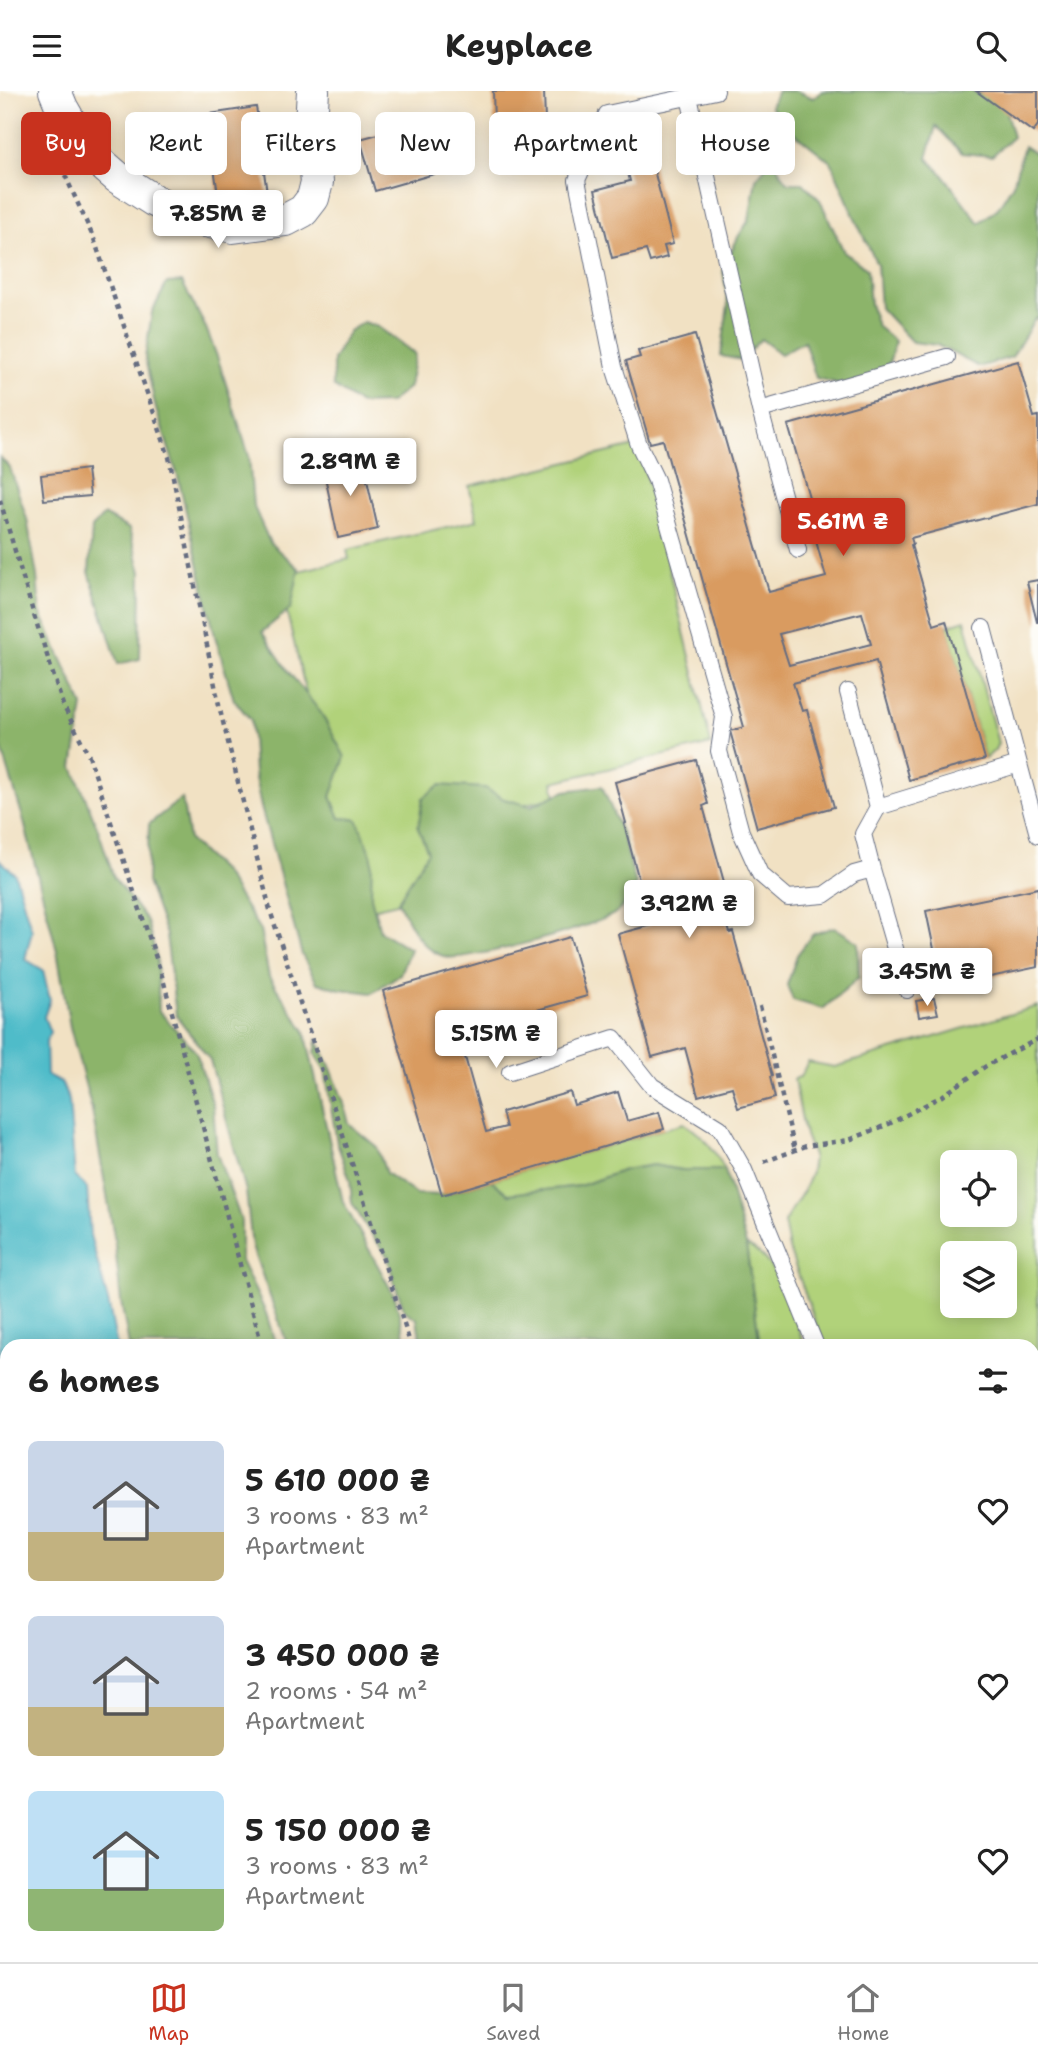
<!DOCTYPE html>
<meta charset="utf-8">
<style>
body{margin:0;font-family:"Shantell Sans",sans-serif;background:#f6f6f6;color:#222;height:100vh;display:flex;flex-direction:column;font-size:26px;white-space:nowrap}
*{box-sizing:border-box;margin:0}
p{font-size:23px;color:#767676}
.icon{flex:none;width:38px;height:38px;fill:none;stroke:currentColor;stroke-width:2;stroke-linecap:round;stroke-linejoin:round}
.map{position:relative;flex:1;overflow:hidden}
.side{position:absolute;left:0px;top:1248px;width:1040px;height:625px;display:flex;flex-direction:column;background:#fff;border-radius:21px 21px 0 0;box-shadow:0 4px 18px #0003}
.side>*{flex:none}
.hud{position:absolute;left:21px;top:21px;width:998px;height:63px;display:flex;gap:14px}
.controls{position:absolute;left:940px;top:1059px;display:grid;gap:14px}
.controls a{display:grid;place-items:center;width:77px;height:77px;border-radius:10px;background:#fff;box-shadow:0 4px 18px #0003;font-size:35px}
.price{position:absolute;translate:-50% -60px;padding:0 16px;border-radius:7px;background:#fff;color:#222;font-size:23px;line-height:46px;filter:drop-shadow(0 2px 4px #0008)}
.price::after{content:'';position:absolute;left:50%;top:42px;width:21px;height:16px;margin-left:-10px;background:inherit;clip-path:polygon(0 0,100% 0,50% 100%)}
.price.selected{background:#c8321e;color:#fff}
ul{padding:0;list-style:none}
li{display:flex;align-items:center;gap:21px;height:175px;padding:0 28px}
li span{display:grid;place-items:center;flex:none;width:196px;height:140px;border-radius:10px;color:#555}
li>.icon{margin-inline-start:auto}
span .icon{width:84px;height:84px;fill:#fffc;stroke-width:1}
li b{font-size:30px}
h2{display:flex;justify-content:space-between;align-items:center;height:84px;padding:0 28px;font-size:30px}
.chip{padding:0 24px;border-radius:10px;background:#fff;box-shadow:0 4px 18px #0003;font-size:24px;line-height:63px}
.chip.selected{background:#c8321e;color:#fff}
header{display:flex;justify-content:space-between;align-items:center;height:91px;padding:0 28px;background:#fff;font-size:32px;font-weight:700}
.tabs{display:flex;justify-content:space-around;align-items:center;height:98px;border-top:2px solid #e0e0e0;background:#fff;font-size:19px;color:#767676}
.tabs a{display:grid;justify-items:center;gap:4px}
.tabs .selected{color:#c8321e}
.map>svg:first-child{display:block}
.green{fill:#b1d27a;stroke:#66806c;stroke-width:2;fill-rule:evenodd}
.forest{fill:#8cb46a;stroke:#547264;stroke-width:2}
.water{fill:#4fbcc9;stroke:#357694;stroke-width:2}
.building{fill:#d99b60;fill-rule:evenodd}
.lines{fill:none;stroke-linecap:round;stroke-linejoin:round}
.lane-casing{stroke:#666d81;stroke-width:18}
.street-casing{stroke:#666d81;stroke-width:34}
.path{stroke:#666d81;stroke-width:4.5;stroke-dasharray:5 5;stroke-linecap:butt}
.lane{stroke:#fff;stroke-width:16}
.street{stroke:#fff;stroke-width:32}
</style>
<header><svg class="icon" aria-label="menu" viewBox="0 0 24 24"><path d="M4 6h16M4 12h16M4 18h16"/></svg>Keyplace<svg class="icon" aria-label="search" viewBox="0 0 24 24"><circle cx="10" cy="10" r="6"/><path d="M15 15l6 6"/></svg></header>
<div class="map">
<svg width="1038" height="1871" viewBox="0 0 1038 1871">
<rect width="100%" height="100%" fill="#fdfcf7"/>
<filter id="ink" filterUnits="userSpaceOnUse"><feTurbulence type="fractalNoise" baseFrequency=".0143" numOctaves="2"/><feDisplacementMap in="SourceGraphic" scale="14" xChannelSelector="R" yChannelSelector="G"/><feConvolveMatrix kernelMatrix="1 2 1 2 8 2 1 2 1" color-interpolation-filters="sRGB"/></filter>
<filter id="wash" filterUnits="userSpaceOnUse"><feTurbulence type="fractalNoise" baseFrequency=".00686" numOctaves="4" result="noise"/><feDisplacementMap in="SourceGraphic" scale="28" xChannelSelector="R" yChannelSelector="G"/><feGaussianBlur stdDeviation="1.57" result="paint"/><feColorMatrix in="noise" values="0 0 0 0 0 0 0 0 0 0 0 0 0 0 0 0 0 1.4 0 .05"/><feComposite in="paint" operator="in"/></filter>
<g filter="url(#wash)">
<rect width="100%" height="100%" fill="#f1e1c3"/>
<path class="green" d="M639,354L711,653L553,691L556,706L424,737L439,802L359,821L278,485L349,468L347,459L477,429L469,395Z
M965,529L998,652L995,659L985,668L947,535Z
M1038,915V1618L1032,1617V1255H824L789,1158L784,1131L804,1099L811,1081L813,1065L805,1044L794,988L800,986L808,971L835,976ZM952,1071H1004V1124H952ZM952,1162H1004V1214H952Z
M684,1032C707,1048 712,1055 725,1079H682L653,1074L624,1079L580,1095L508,1103L491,1089Z
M746,1154C781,1170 791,1222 805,1255H760Z
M582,1866H710V1871H581Z"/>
<path class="forest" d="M778,0H796L813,7L823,0H970L1003,10L1013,46L992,65L962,62L936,35L927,67L944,85L979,132L998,117L1013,93L1024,55L1038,64V227L1035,228L1012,266L979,276L937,254L912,251L880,217L877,173L858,134L831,71L788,37L770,15Z
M772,68L788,92H803L820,109L844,161L867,178L870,213L877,235L895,250L888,277L852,296L816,287L804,250L781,263L761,248L741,269L721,265L728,214L723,179L738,146L749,129L756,88Z
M182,191L206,237L218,268L249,365L253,414L270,452L299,478L291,517L262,541L288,580L321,622L345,666L331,706L340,727L357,728L372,766L371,806L380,840L410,858L400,883L372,902L340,898L317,892L302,864L261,716L254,682L251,629L234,609L215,545L178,386L156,318L145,267L152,221L167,192Z
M364,231L378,236L415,263L409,296L390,312L360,313L333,295V269L349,240Z
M0,366L10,377L27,428L37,485L40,521L83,615L73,676L98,738L114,787L147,830L157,869L159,920L196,961L213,1014L217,1063L241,1129V1170L266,1222L276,1255H129L121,1211L114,1145L92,1019L70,936L57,860L23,727L1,655Z
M104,424L129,438L141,481L140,568L118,573L89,481L92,437Z
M440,694L485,697L504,708L531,715L565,700L602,695L622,743L636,793C631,801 626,814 618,820C604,834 465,871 446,866C420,859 409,832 398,810L428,761L418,737L423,707Z
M182,707L189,749L224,782L260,839L269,886L305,940L343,1111L395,1206L407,1255H288L252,1156L246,1100L210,969L176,924L166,844L147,791L149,733Z
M834,836L858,851L859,886L823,918L793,909L787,894L797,864L813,843Z
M317,950L330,975L344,1012L349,1033L377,1056L386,1082L416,1103L442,1104L491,1089L508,1103L580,1095L624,1079L653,1074L682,1079H725L746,1154L760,1255H424L421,1252L417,1228L405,1220L394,1191L388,1166L367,1137L352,1112L350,1089L337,1052L325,979L315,963Z
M1032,1664L1038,1686V1765L1033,1837Z"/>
<path class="water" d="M0,769L15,783L32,840L25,868L43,879L50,909L44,926L50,941L46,950L47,984L61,991L69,1009L75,1086L87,1097L90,1144L108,1210L117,1255H7V1866H285L286,1871H0Z"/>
<g id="blocks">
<path class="building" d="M493,0H544L546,62L506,65L505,31H494Z
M976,0H1038V34L1033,41Z
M256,16L260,40L267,39L273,79L264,81L267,102L219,110L209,43L212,42L209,23Z
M426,30L441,81L375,100L360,48Z
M652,71L673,153L664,155L667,166L650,171L646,159L612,167L595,99L630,90L627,78Z
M695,244L769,501L826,486L806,414L811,413L788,334L1018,270L1034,326L1038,325V413L911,447L913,453L911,454L934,534L946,530L985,668L909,689L876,570L793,592L802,620L807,619L834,716L757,737L730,640L744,636L663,349L650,352L626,270L640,266L638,260ZM862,522L871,553L789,574L779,543Z
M362,367L378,438L338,447L323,376Z
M87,378L90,405L44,409L41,384Z
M1038,489V531H1037L1027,491Z
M696,669L708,713L703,715L732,820L724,822L730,842L733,841L772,985L770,986L775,1007L738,1017L732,996L698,1005L685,957L652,966L618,843L651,834L624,733L626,732L615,691Z
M1038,797V876L942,896L926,820Z
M570,846L587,905L458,941L486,1041L506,1036L502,1021L570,1001L574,1014L618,1001L627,1030L659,1021L664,1038L442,1104L383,900Z
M934,907L938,923L919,926L916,910Z
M760,1866H849L850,1871H760Z"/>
</g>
</g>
<g filter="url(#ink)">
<use href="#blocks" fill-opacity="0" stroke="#666d81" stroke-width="2"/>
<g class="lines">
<g class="lane-casing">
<path id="lane" d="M716,0L607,23L577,89L614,276L639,354L656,389L724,626L719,660L741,741L760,783L788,807L824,804L854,783L872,778L907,899
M689,6L760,319L798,459
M760,319L947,266
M848,601L878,716L863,743L872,778
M1019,673L1038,744
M878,716L1019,673L983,537
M510,981L614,947L652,995L720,1037L744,1079L816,1255
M1032,1641L1038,1644
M385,1866L386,1871
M720,1866V1871
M575,1871V1866"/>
</g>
<g class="street-casing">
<path id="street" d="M55,0L62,17L86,59L117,86L153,109L187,126L233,136L286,129L303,120L313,107L317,91L311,32L313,0"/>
</g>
<path class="path" d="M65,84L94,148L169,366L220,619L270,819L411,1255
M0,409L33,521L63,614L89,665L163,888L262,1255
M760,915L795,1059
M764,1071L806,1055L849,1049L889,1033L942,1005L986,975L1038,948
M1037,1871L1038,1848"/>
<use href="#lane" class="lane"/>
<use href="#street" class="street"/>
</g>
</g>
</svg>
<div class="controls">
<a><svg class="icon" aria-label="locate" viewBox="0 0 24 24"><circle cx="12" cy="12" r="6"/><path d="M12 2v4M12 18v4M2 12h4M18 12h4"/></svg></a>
<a><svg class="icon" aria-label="layers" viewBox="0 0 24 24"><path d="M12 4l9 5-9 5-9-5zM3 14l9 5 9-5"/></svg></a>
</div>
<b class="price" style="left:218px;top:159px">7.85M ₴</b>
<b class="price" style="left:350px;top:407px">2.89M ₴</b>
<b class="price selected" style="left:843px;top:467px">5.61M ₴</b>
<b class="price" style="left:689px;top:849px">3.92M ₴</b>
<b class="price" style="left:927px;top:917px">3.45M ₴</b>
<b class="price" style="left:496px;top:979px">5.15M ₴</b>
<div class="hud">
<a class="chip selected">Buy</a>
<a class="chip">Rent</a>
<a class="chip">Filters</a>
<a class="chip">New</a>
<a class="chip">Apartment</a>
<a class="chip">House</a>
</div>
<section class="side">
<h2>6 homes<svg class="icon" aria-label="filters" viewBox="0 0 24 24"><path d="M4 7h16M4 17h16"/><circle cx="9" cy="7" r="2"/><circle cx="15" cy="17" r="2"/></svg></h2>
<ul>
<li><span style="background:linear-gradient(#c9d6e8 65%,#c2b280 0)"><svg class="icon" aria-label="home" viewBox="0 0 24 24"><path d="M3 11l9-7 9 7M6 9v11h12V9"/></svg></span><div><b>5 610 000 ₴</b><p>3 rooms · 83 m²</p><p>Apartment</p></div><svg class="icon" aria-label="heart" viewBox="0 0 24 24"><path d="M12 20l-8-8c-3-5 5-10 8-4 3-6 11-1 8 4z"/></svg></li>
<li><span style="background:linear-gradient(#c9d6e8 65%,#c2b280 0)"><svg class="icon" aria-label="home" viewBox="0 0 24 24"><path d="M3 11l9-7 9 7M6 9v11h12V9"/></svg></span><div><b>3 450 000 ₴</b><p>2 rooms · 54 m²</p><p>Apartment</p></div><svg class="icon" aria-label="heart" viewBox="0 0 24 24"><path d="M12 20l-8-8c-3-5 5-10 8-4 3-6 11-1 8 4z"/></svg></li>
<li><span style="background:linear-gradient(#bfe0f5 70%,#8fb573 0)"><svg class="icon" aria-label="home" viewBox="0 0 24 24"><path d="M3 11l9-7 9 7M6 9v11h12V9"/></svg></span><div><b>5 150 000 ₴</b><p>3 rooms · 83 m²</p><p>Apartment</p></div><svg class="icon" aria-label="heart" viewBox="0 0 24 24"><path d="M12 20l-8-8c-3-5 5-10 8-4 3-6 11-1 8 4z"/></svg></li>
</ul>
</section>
</div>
<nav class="tabs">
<a class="selected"><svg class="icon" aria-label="map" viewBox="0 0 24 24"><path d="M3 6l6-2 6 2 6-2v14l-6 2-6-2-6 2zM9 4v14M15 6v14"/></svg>Map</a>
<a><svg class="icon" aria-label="saved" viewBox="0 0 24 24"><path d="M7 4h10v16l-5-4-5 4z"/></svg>Saved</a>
<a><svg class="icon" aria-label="home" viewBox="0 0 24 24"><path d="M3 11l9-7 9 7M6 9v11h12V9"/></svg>Home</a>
</nav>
